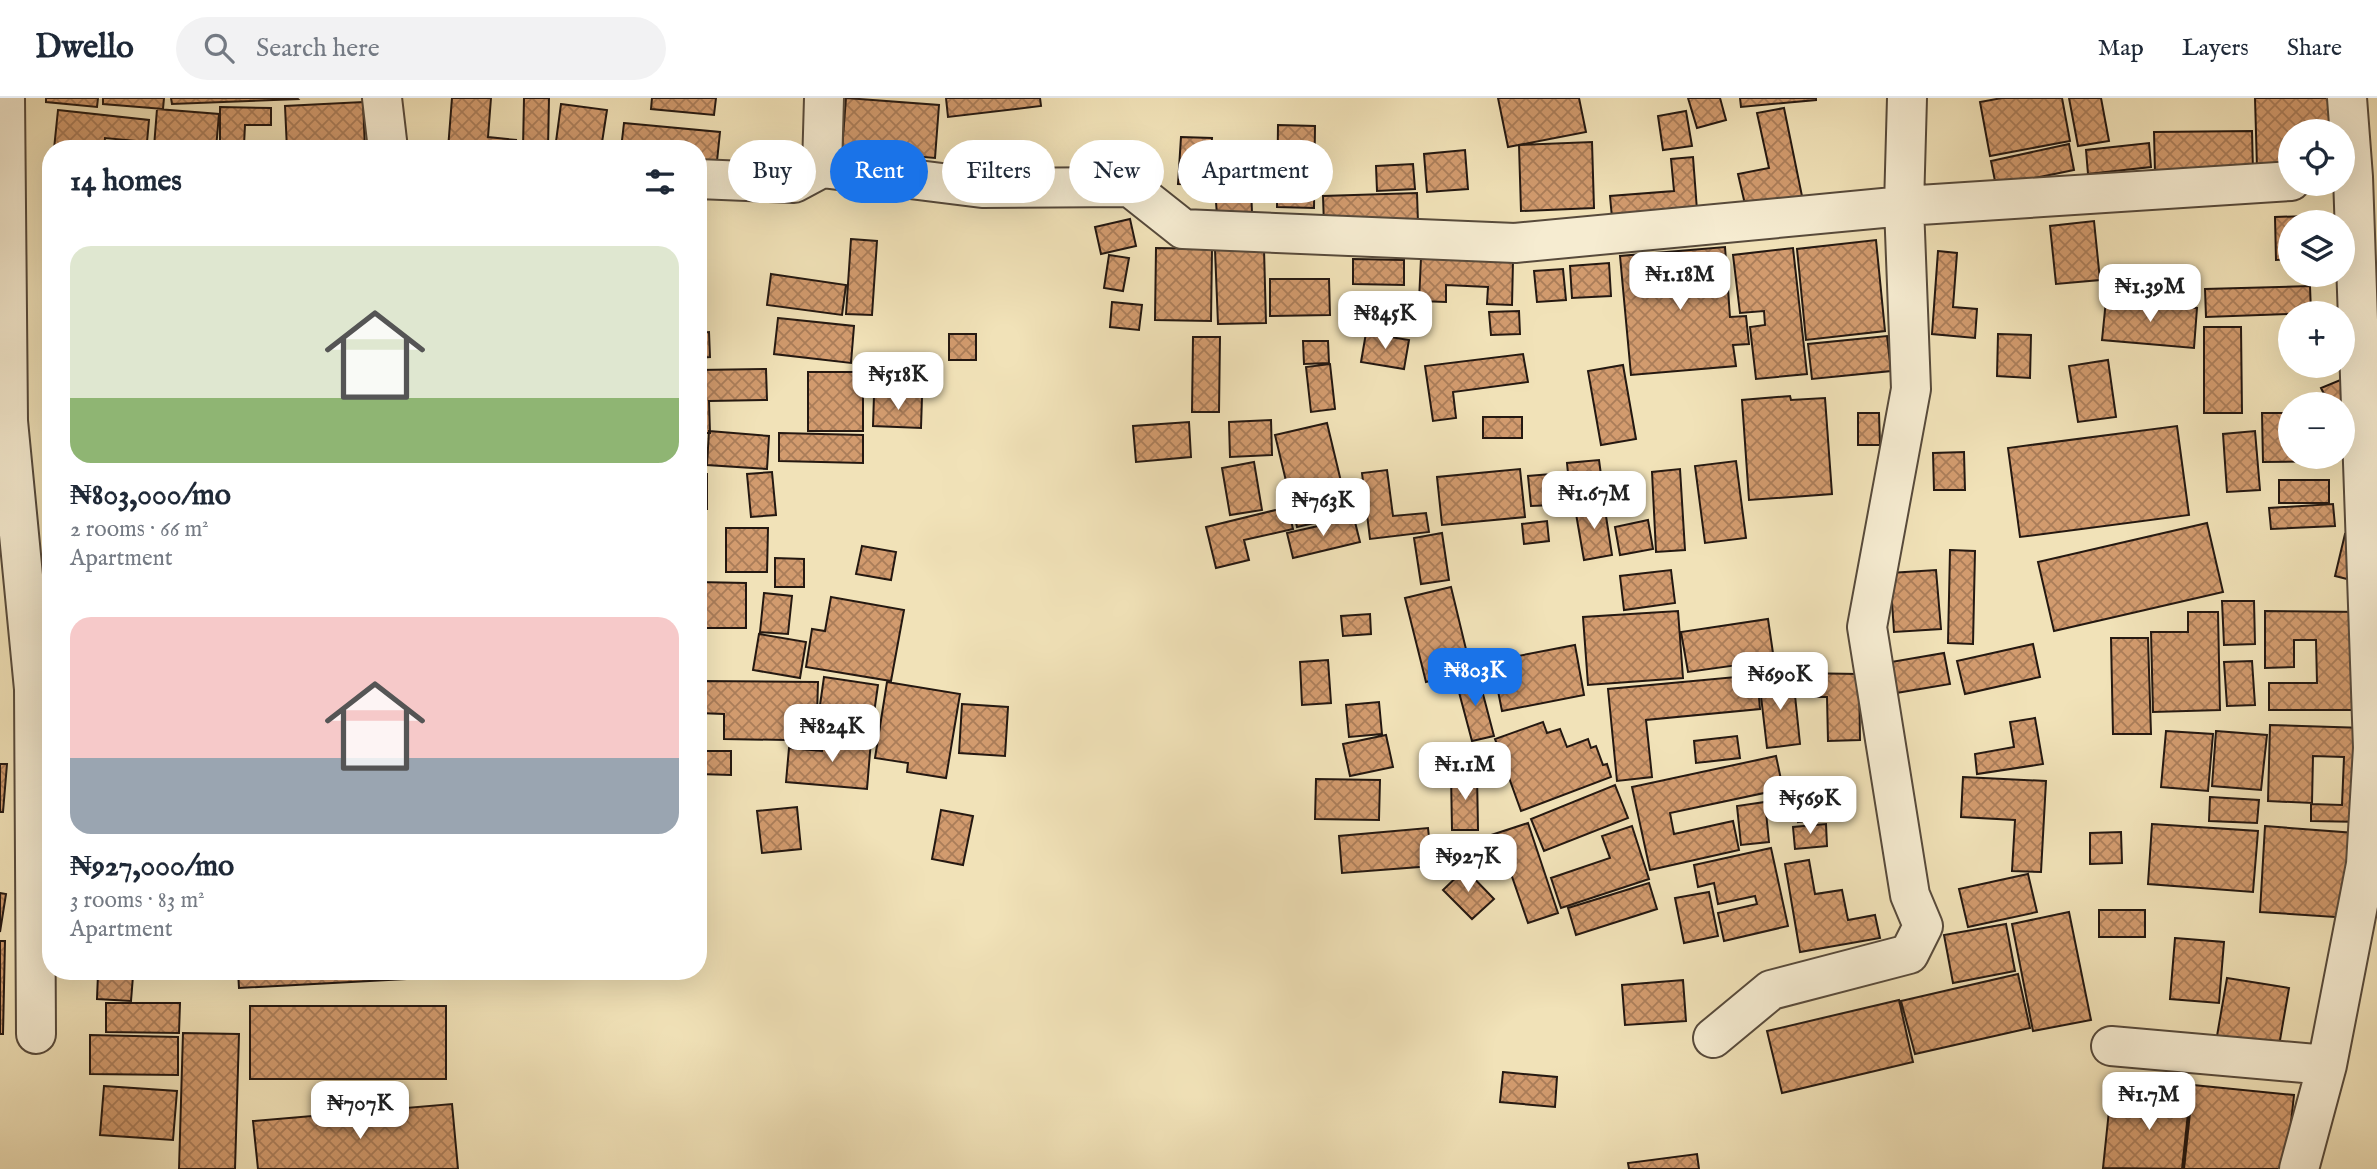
<!DOCTYPE html>
<meta charset="utf-8">
<style>
body{margin:0;font-family:"IM FELL English",serif;background:#f2f2f3;color:#1f2937;height:100vh;display:flex;flex-direction:column;font-size:26px;white-space:nowrap}
*{box-sizing:border-box;margin:0}
p{font-size:23px;color:#747a83}
.icon{flex:none;width:38px;height:38px;fill:none;stroke:currentColor;stroke-width:2;stroke-linecap:round;stroke-linejoin:round}
.map{position:relative;flex:1;overflow:hidden}
.panel{position:absolute;left:42px;top:42px;width:665px;height:840px;display:flex;flex-direction:column;background:#fff;border-radius:28px;box-shadow:0 7px 28px #0002}
.panel>*{flex:none}
.hud{position:absolute;left:728px;top:42px;width:665px;height:63px;display:flex;gap:14px}
.tools{position:absolute;left:2278px;top:21px;display:grid;gap:14px}
.tools a{display:grid;place-items:center;width:77px;height:77px;border-radius:50%;background:#fff;box-shadow:0 7px 28px #0002;font-size:35px}
.price{position:absolute;translate:-50% -60px;padding:0 16px;border-radius:14px;background:#fff;color:#222;font-size:23px;line-height:46px;filter:drop-shadow(0 2px 4px #0008)}
.price::after{content:'';position:absolute;left:50%;top:42px;width:21px;height:16px;margin-left:-10px;background:inherit;clip-path:polygon(0 0,100% 0,50% 100%)}
.price.current{background:#1a73e8;color:#fff}
ul{padding:0;list-style:none}
li{display:grid;align-content:center;gap:14px;height:371px;padding:0 28px}
li span{display:grid;place-items:center;height:217px;border-radius:21px;color:#555}
li>.icon{margin-inline-start:auto}
span .icon{width:126px;height:126px;fill:#fffc;stroke-width:1}
li b{font-size:30px}
h2{display:flex;justify-content:space-between;align-items:center;height:84px;padding:0 28px;font-size:30px}
.chip{padding:0 24px;border-radius:32px;background:#fff;box-shadow:0 7px 28px #0002;font-size:24px;line-height:63px}
.chip.current{background:#1a73e8;color:#fff}
header{display:flex;align-items:center;gap:42px;box-sizing:border-box;height:98px;padding:0 35px;background:#fff;border-bottom:2px solid #e0e1e3}
header strong{font-size:33px}
nav{display:flex;gap:38px;margin-inline-start:auto;font-size:24px}
.search{width:490px;height:63px;background:#f2f2f3;display:flex;align-items:center;gap:18px;box-sizing:border-box;padding:0 24px;border-radius:38px;color:#747a83;font-size:26px}
.map>svg:first-child{display:block}
.building{fill:url(#building-cross-hatch);stroke:#241811;stroke-width:2}
.lines{fill:none;stroke-linecap:round;stroke-linejoin:round}
.street-casing{stroke:#574a3b;stroke-width:42}
.street{stroke:#f6ecd1;stroke-width:38}
</style>
<header>
<strong>Dwello</strong>
<div class="search"><svg class="icon" aria-label="search" viewBox="0 0 24 24"><circle cx="10" cy="10" r="6"/><path d="M15 15l6 6"/></svg>Search here</div>
<nav><a>Map</a><a>Layers</a><a>Share</a></nav>
</header>
<div class="map">
<svg width="2377" height="1071" viewBox="0 0 2377 1071">
<defs>
<pattern id="building-cross-hatch" width="8" height="8" patternUnits="userSpaceOnUse" patternTransform="scale(1.75)"><rect width="8" height="8" fill="#d29b6e"/><path d="M0 0l8 8M0 8l8-8" fill="none" stroke="#aa7d59"/></pattern>
</defs>
<rect width="100%" height="100%" fill="#f1e2b8"/>
<filter id="stains"><feTurbulence type="fractalNoise" baseFrequency=".00286" numOctaves="4"/><feColorMatrix values="0 0 0 0 .2 0 0 0 0 .09 0 0 0 0 .02 0 0 0 .5 -.17"/></filter>
<radialGradient id="worn" r=".72"><stop offset=".6" stop-color="#630" stop-opacity="0"/><stop offset="1" stop-color="#630" stop-opacity=".3"/></radialGradient>
<path class="building" d="M46,0H98L97,9L46,4Z
M103,0H164L163,11L103,6Z
M171,0H297L298,1L172,6Z
M452,0H491L488,39L516,42L515,51H448Z
M524,0H549L548,51H523Z
M652,0H716L714,17L651,11Z
M846,0L939,7L935,60L842,52Z
M946,0H1040L1041,8L948,19Z
M1498,0H1579L1586,34L1508,49Z
M1688,0H1720L1726,22L1697,30Z
M1740,0H1816V2L1741,9Z
M2002,0H2062L2070,43L1990,58L1980,4Z
M2069,0H2101L2109,43L2078,48Z
M2255,0H2335L2336,33H2291V69L2257,70Z
M363,4L365,51H287L285,8Z
M561,6L607,12L601,51H555Z
M220,9L271,10V27H245L244,47H220Z
M1784,10L1803,103L1747,115L1738,76L1769,70L1757,15Z
M157,11L219,16L216,51L154,49Z
M58,12L149,22L147,44L105,40L104,51H54Z
M1686,13L1692,48L1663,52L1658,18Z
M624,25L720,34L717,63L698,62V51H621Z
M1278,27L1315,28L1314,110L1277,109Z
M2252,33L2253,74L2155,75L2154,34Z
M1181,39L1212,40L1209,87L1178,86Z
M1592,44L1594,110L1521,113L1519,47Z
M2149,45L2151,69L2088,76L2086,52Z
M2069,46L2074,72L1996,88L1991,63Z
M1465,52L1468,91L1427,94L1424,56Z
M1693,59L1697,112L1612,120L1610,98L1674,93L1671,61Z
M1413,66L1415,91L1377,93L1376,68Z
M1251,88L1252,115L1217,117L1215,91Z
M1417,95L1418,125L1324,128L1323,98Z
M2341,117V124H2291V161L2276,162L2275,119Z
M1130,121L1136,148L1101,156L1095,129Z
M2094,123L2100,182L2056,186L2050,128Z
M851,141L877,143L872,217L846,216Z
M1876,142L1885,233L1806,242L1797,151Z
M1725,149L1730,219L1746,218L1749,246L1733,247L1736,268L1631,277L1620,158Z
M1156,150L1212,151L1211,223L1155,222Z
M1793,150L1807,276L1756,281L1750,229L1765,227L1764,213L1740,215L1733,157Z
M1264,151L1266,225L1218,226L1215,152Z
M1938,153L1957,155L1953,209L1977,211L1975,240L1932,236Z
M1109,157L1129,160L1123,193L1104,190Z
M698,158H705L704,188H698Z
M1421,160L1513,163L1512,207L1487,206L1488,189L1446,187V204L1419,203Z
M1353,161L1404,162V187L1353,186Z
M1609,165L1611,198L1572,200L1570,168Z
M1563,171L1566,202L1537,204L1534,173Z
M771,176L846,187L842,217L767,207Z
M1270,181H1329L1330,217L1270,218Z
M2310,188L2311,215L2206,219L2205,191Z
M2106,202L2197,210L2194,250L2102,242Z
M1112,204L1142,207L1139,232L1110,229Z
M1519,213L1520,236L1491,237L1489,214Z
M778,220L854,228L851,265L774,256Z
M2204,229H2241L2242,315H2204Z
M709,234L710,259L698,260V235Z
M1366,235L1409,242L1404,271L1361,264Z
M949,236H976V262H949Z
M1998,236L2031,237L2030,280L1997,278Z
M1887,238L1891,273L1812,281L1808,246Z
M1193,239H1220L1219,314H1192Z
M1303,243H1328L1329,265L1304,266Z
M1523,256L1528,284L1453,294L1456,320L1433,323L1425,268Z
M2108,262L2116,319L2078,324L2069,268Z
M1330,266L1335,311L1311,314L1306,269Z
M1623,267L1636,341L1601,347L1588,273Z
M766,271L767,302L709,303L710,335H698V272Z
M808,274H863V333H808Z
M2350,278L2358,296L2336,306H2329L2321,290Z
M874,297L922,299L921,330L873,328Z
M1790,298L1791,302L1825,300L1832,396L1749,402L1742,302Z
M1858,315H1879L1880,347H1858Z
M2262,315H2291V359H2332V363L2263,364Z
M1483,319H1522V340H1483Z
M1271,322L1272,357L1230,359L1229,324Z
M1189,324L1191,359L1136,364L1133,328Z
M1327,325L1349,417L1297,429L1275,337Z
M2177,328L2189,417L2020,439L2008,350Z
M709,333L769,338L767,371L707,367Z
M2255,333L2260,392L2227,394L2223,336Z
M779,335L863,337V365L779,363Z
M698,341H706L703,369H698Z
M1964,354L1965,392H1934L1933,355Z
M1599,362L1603,392L1570,396L1567,365Z
M1736,363L1746,440L1705,445L1695,368Z
M1254,364L1262,412L1230,417L1222,370Z
M1520,371L1525,419L1442,427L1437,379Z
M1680,371L1685,452L1656,454L1652,374Z
M1387,372L1393,418L1426,415L1429,434L1370,441L1362,375Z
M772,374L776,417L751,419L747,376Z
M698,376H707V411H698Z
M1551,376L1553,407L1531,408L1528,378Z
M2279,382H2329V405H2279Z
M1604,405L1612,457L1584,462L1575,410Z
M2333,406L2335,428L2271,431L2269,410Z
M1288,409L1293,431L1244,442L1249,462L1216,470L1206,429Z
M1354,420L1360,444L1293,460L1287,435Z
M1648,422L1653,451L1620,457L1615,429Z
M1547,423L1549,443L1524,446L1522,426Z
M2207,425L2223,494L2054,533L2038,464Z
M726,430H768L767,474H726Z
M1442,435L1449,482L1421,486L1414,440Z
M2345,436L2365,441L2355,483L2335,478Z
M862,448L896,454L891,482L856,476Z
M1950,452L1975,453L1973,546L1948,545Z
M775,460L804,461V489H775Z
M1671,472L1675,505L1624,512L1620,478Z
M1936,472L1941,531L1894,534L1890,475Z
M698,484L746,485V530H698Z
M1451,489L1471,572L1426,584L1405,500Z
M764,495L792,498L788,536L760,534Z
M831,499L904,512L891,583L806,569L812,531L825,533Z
M2222,503H2254L2255,546L2224,547Z
M1678,513L1683,580L1588,587L1583,519Z
M2265,513L2364,514V612H2269V585H2317L2316,542H2294V569L2265,570Z
M2188,514H2218L2220,612L2153,614L2151,534H2188Z
M1370,516L1371,536L1343,538L1341,518Z
M1768,521L1774,562L1688,574L1681,534Z
M759,536L806,544L800,580L753,572Z
M2111,540H2148L2151,636H2113Z
M2033,546L2040,579L1965,596L1957,563Z
M1575,547L1584,597L1502,613L1492,563Z
M1944,555L1950,586L1896,595L1891,564Z
M1328,562L1331,605L1302,607L1300,564Z
M2252,563L2255,607L2227,608L2224,564Z
M1796,575L1859,576L1860,642L1828,643L1827,599H1797Z
M1478,577L1494,638L1472,643L1456,583Z
M1757,577L1760,611L1646,622L1652,679L1617,683L1608,591Z
M1793,578L1800,646L1767,650L1759,581Z
M824,579L878,587L871,636L817,628Z
M698,583L818,584L817,617L786,616V642L724,641V616L698,615Z
M887,584L960,596L946,680L907,674L908,665L875,660Z
M1379,604L1382,636L1349,639L1346,607Z
M962,606L1008,609L1005,658L959,655Z
M2035,620L2043,666L1977,676L1975,656L2014,649L2010,624Z
M1543,624L1547,635L1560,631L1567,649L1588,641L1591,650L1596,648L1603,667L1607,666L1611,679L1521,713L1495,641Z
M2270,627L2365,630L2362,724L2311,723V706L2342,707L2344,659L2313,658L2312,705L2268,703Z
M2166,633L2213,636L2208,693L2161,689Z
M2216,633L2267,637L2261,692L2212,688Z
M1386,637L1393,669L1350,678L1343,646Z
M823,638L871,642L867,691L786,684L789,650L822,653Z
M1737,638L1740,660L1696,665L1694,643Z
M698,653H731V677L698,676Z
M1776,658L1783,691L1670,715L1674,736L1733,723L1739,752L1650,772L1632,689Z
M0,666H7L3,714H0Z
M1451,676H1477L1478,732H1452Z
M1963,679L2046,683L2041,774L2012,773L2015,722L1961,719Z
M1316,681L1380,682L1379,722L1315,721Z
M1615,687L1628,720L1544,753L1531,721Z
M1832,691L1835,719L1798,724L1795,696Z
M2210,699L2259,702L2257,725L2209,723Z
M1765,704L1769,744L1741,747L1737,708Z
M797,709L801,751L762,755L757,713Z
M941,712L973,718L963,767L932,761Z
M1528,725L1558,815L1528,825L1509,770L1484,778L1473,743Z
M1826,726L1827,748L1795,751L1793,729Z
M2152,726L2258,733L2253,794L2148,786Z
M1632,728L1649,781L1561,810L1551,780L1610,760L1602,738Z
M2265,728L2355,735L2350,820L2260,814Z
M1428,730L1432,768L1342,775L1339,738Z
M2121,734L2122,765L2090,766V735Z
M1771,750L1788,828L1724,843L1718,815L1757,806L1755,798L1718,806L1714,785L1698,789L1694,767Z
M1809,762L1815,796L1842,792L1848,822L1875,817L1880,840L1800,854L1785,766Z
M1465,771L1494,801L1472,821L1443,792Z
M2028,776L2037,814L1968,829L1959,791Z
M1649,785L1657,811L1576,837L1568,810Z
M1709,794L1718,838L1684,845L1675,800Z
M0,795L6,796L0,834Z
M2099,812H2145V839H2099Z
M2069,814L2091,922L2033,933L2012,826Z
M2006,826L2015,873L1953,885L1944,837Z
M2175,840L2224,844L2219,905L2170,901Z
M0,843H5L3,936H0Z
M238,873H443V879L239,890Z
M98,876L133,878L131,903L97,901Z
M2018,876L2030,930L1915,956L1901,903Z
M2227,880L2289,890L2279,948L2217,938Z
M1683,882L1686,923L1625,927L1622,887Z
M1899,902L1913,964L1782,995L1767,933Z
M106,905H180L179,935L106,934Z
M250,908H446V981H250Z
M183,935L239,936L235,1071H179Z
M90,937L178,939V977L90,976Z
M1503,974L1557,979L1555,1009L1500,1004Z
M2167,985L2191,987L2182,1071L2103,1070L2110,1003L2164,1008Z
M2193,987L2294,997L2286,1071H2184Z
M104,988L177,993L173,1042L100,1037Z
M452,1006L458,1071H258L253,1023Z
M1697,1056L1699,1071H1629L1628,1065Z"/>
<g class="lines">
<g class="street-casing">
<path id="street" d="M5,0L8,323L34,591L36,936
M382,0L388,51
M822,70L824,0
M698,81L794,85L822,70L982,90L1130,89L1183,131L1515,145L1904,108L2291,83
M1713,940L1771,892L1909,856L1923,828L1910,797L1867,529L1911,291L1904,108L1907,0
M2111,948L2327,967
M2299,1071L2327,967L2366,766L2373,650L2353,79L2347,0"/>
</g>
<use href="#street" class="street"/>
</g>
<rect width="100%" height="100%" filter="url(#stains)"/>
<rect width="100%" height="100%" fill="url(#worn)"/>
</svg>
<div class="tools">
<a><svg class="icon" aria-label="locate" viewBox="0 0 24 24"><circle cx="12" cy="12" r="6"/><path d="M12 2v4M12 18v4M2 12h4M18 12h4"/></svg></a>
<a><svg class="icon" aria-label="layers" viewBox="0 0 24 24"><path d="M12 4l9 5-9 5-9-5zM3 14l9 5 9-5"/></svg></a>
<a>+</a>
<a>−</a>
</div>
<b class="price" style="left:1680px;top:214px">₦1.18M</b>
<b class="price" style="left:2150px;top:226px">₦1.39M</b>
<b class="price" style="left:1385px;top:253px">₦845K</b>
<b class="price" style="left:898px;top:314px">₦518K</b>
<b class="price" style="left:1594px;top:433px">₦1.67M</b>
<b class="price" style="left:1323px;top:440px">₦763K</b>
<b class="price current" style="left:1475px;top:610px">₦803K</b>
<b class="price" style="left:1780px;top:614px">₦690K</b>
<b class="price" style="left:832px;top:666px">₦824K</b>
<b class="price" style="left:1465px;top:704px">₦1.1M</b>
<b class="price" style="left:1810px;top:738px">₦569K</b>
<b class="price" style="left:1468px;top:796px">₦927K</b>
<b class="price" style="left:2149px;top:1034px">₦1.7M</b>
<b class="price" style="left:360px;top:1043px">₦707K</b>
<div class="hud">
<a class="chip">Buy</a>
<a class="chip current">Rent</a>
<a class="chip">Filters</a>
<a class="chip">New</a>
<a class="chip">Apartment</a>
</div>
<section class="panel">
<h2>14 homes<svg class="icon" aria-label="filters" viewBox="0 0 24 24"><path d="M4 7h16M4 17h16"/><circle cx="9" cy="7" r="2"/><circle cx="15" cy="17" r="2"/></svg></h2>
<ul>
<li><span style="background:linear-gradient(#dfe7d0 70%,#8fb573 0)"><svg class="icon" aria-label="home" viewBox="0 0 24 24"><path d="M3 11l9-7 9 7M6 9v11h12V9"/></svg></span><div><b>₦803,000/mo</b><p>2 rooms · 66 m²</p><p>Apartment</p></div></li>
<li><span style="background:linear-gradient(#f6c9c9 65%,#9aa5b1 0)"><svg class="icon" aria-label="home" viewBox="0 0 24 24"><path d="M3 11l9-7 9 7M6 9v11h12V9"/></svg></span><div><b>₦927,000/mo</b><p>3 rooms · 83 m²</p><p>Apartment</p></div></li>
</ul>
</section>
</div>
